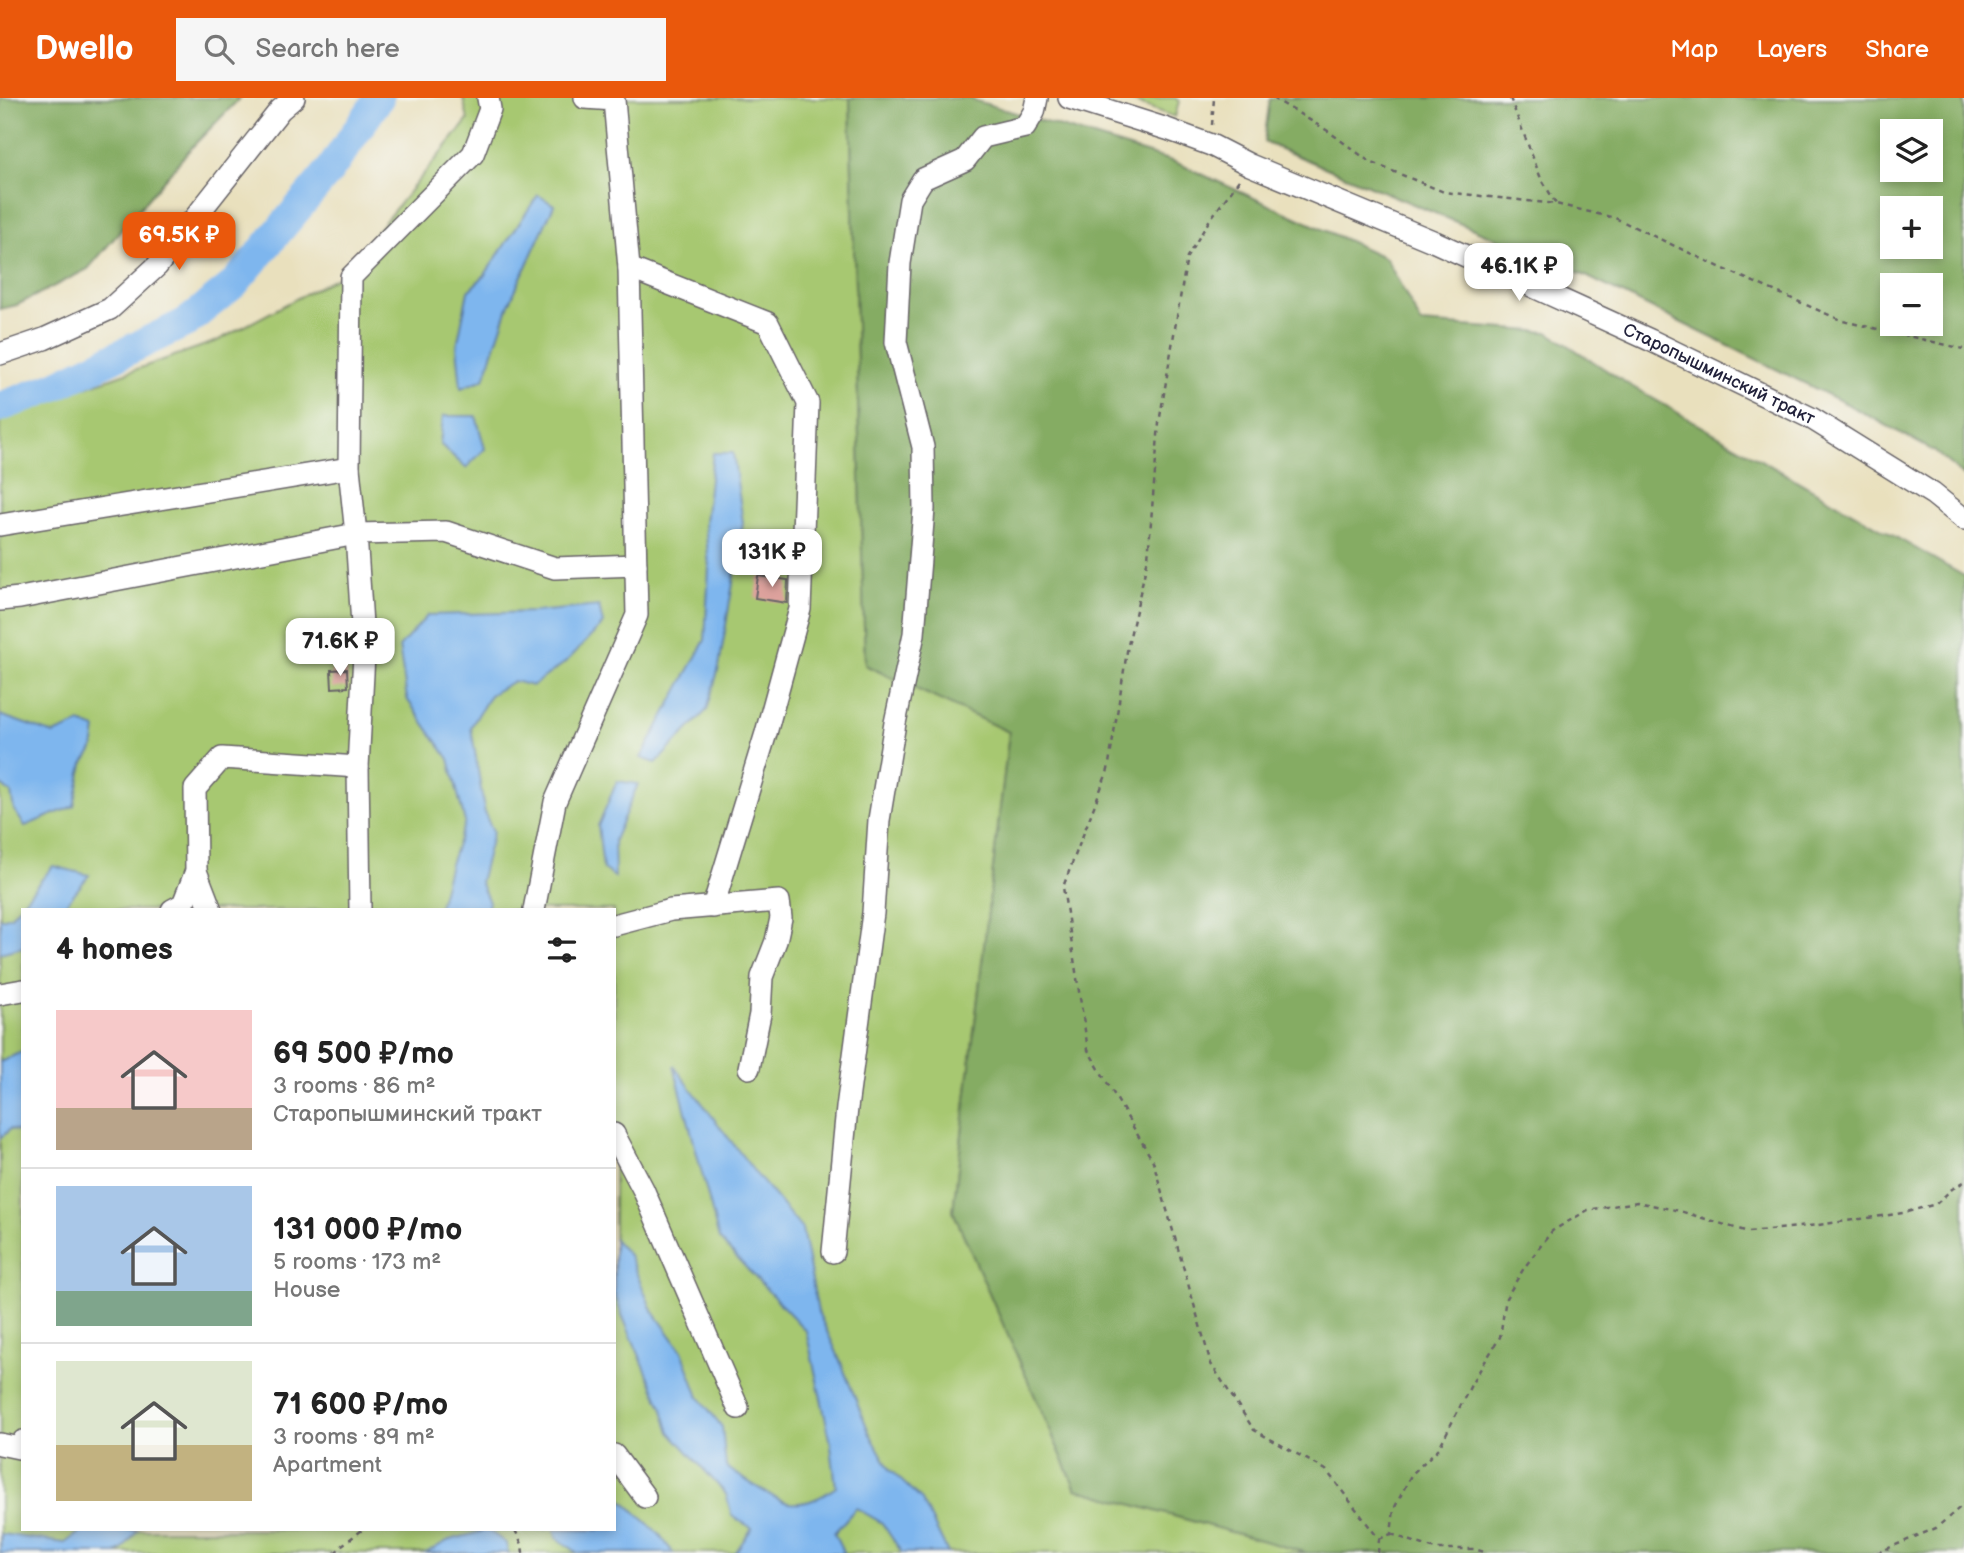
<!DOCTYPE html>
<meta charset="utf-8">
<style>
body{margin:0;font-family:"Balsamiq Sans",sans-serif;background:#f6f6f6;color:#222;height:100vh;display:flex;flex-direction:column;font-size:26px;white-space:nowrap}
*{box-sizing:border-box;margin:0}
p{font-size:23px;color:#767676}
.icon{flex:none;width:38px;height:38px;fill:none;stroke:currentColor;stroke-width:2;stroke-linecap:round;stroke-linejoin:round}
.map{position:relative;flex:1;overflow:hidden}
.panel{position:absolute;left:21px;top:810px;width:595px;height:623px;display:flex;flex-direction:column;background:#fff;border-radius:0px;box-shadow:0 4px 10px #0003}
.panel>*{flex:none}
.fabs{position:absolute;left:1880px;top:21px;display:grid;gap:14px}
.fabs a{display:grid;place-items:center;width:63px;height:63px;border-radius:0px;background:#fff;box-shadow:0 4px 10px #0003;font-size:35px}
.price{position:absolute;translate:-50% -60px;padding:0 16px;border-radius:14px;background:#fff;color:#222;font-size:23px;line-height:46px;filter:drop-shadow(0 2px 4px #0008)}
.price::after{content:'';position:absolute;left:50%;top:42px;width:21px;height:16px;margin-left:-10px;background:inherit;clip-path:polygon(0 0,100% 0,50% 100%)}
.price.active{background:#ea580c;color:#fff}
ul{padding:0;list-style:none}
li{display:flex;align-items:center;gap:21px;height:175px;padding:0 35px}
li+li{border-top:2px solid #e0e0e0}
li span{display:grid;place-items:center;flex:none;width:196px;height:140px;border-radius:0px;color:#555}
li>.icon{margin-inline-start:auto}
span .icon{width:84px;height:84px;fill:#fffc;stroke-width:1}
li b{font-size:30px}
h2{display:flex;justify-content:space-between;align-items:center;height:84px;padding:0 35px;font-size:30px}
header{display:flex;align-items:center;gap:42px;box-sizing:border-box;height:98px;padding:0 35px;background:#ea580c;color:#fff}
header strong{font-size:33px}
nav{display:flex;gap:38px;margin-inline-start:auto;font-size:24px}
.search{width:490px;height:63px;background:#f6f6f6;display:flex;align-items:center;gap:18px;box-sizing:border-box;padding:0 24px;border-radius:0px;color:#767676;font-size:26px}
.map>svg:first-child{display:block}
.green{fill:#a7c871;stroke:#647556;stroke-width:2;fill-rule:evenodd}
.forest{fill:#85ac63;stroke:#54674f;stroke-width:2;fill-rule:evenodd}
.water{fill:#7eb6ee;stroke:#506c94;stroke-width:2}
.lines{fill:none;stroke-linecap:round;stroke-linejoin:round}
.river{stroke:#7eb6ee;stroke-width:30}
.building{fill:#dda29d}
.minor-casing{stroke:#686468;stroke-width:24}
.path{stroke:#686468;stroke-width:2.5;stroke-dasharray:5 5;stroke-linecap:butt}
.minor{stroke:#fff;stroke-width:21}
.labels{text-anchor:middle;dominant-baseline:central;stroke-width:7;stroke-linejoin:round;paint-order:stroke}
.street-label{font-size:18px;fill:#22223b;stroke:#f6f6f2}
</style>
<header>
<strong>Dwello</strong>
<div class="search"><svg class="icon" aria-label="search" viewBox="0 0 24 24"><circle cx="10" cy="10" r="6"/><path d="M15 15l6 6"/></svg>Search here</div>
<nav><a>Map</a><a>Layers</a><a>Share</a></nav>
</header>
<div class="map">
<svg width="1964" height="1455" viewBox="0 0 1964 1455">
<rect width="100%" height="100%" fill="#f6f6f2"/>
<filter id="ink" filterUnits="userSpaceOnUse"><feTurbulence type="fractalNoise" baseFrequency=".0143" numOctaves="2"/><feDisplacementMap in="SourceGraphic" scale="14" xChannelSelector="R" yChannelSelector="G"/><feConvolveMatrix kernelMatrix="1 2 1 2 8 2 1 2 1" color-interpolation-filters="sRGB"/></filter>
<filter id="wash" filterUnits="userSpaceOnUse"><feTurbulence type="fractalNoise" baseFrequency=".00686" numOctaves="4" result="noise"/><feDisplacementMap in="SourceGraphic" scale="28" xChannelSelector="R" yChannelSelector="G"/><feGaussianBlur stdDeviation="1.57" result="paint"/><feColorMatrix in="noise" values="0 0 0 0 0 0 0 0 0 0 0 0 0 0 0 0 0 1.4 0 .05"/><feComposite in="paint" operator="in"/></filter>
<g filter="url(#wash)">
<rect width="100%" height="100%" fill="#e9e0bd"/>
<path class="green" d="M463,0H850L865,567L1009,634L953,1113L1076,1391L1307,1455H0V319L217,243L341,177L468,22ZM23,812H614V1432H23Z
M1123,0H1175L1179,3L1175,19Z"/>
<path class="forest" d="M0,0H240L191,50L88,171L17,207L0,211Z
M850,0H967L1175,64L1386,160L1421,225L1548,234L1626,285L1964,478V1455H1307L1076,1391L953,1113L1009,634L865,567Z
M1270,0H1964V378L1934,353L1847,306L1586,178L1264,44ZM1930,33V72H1892V33ZM1930,110V149H1892V110ZM1892,187H1930V226H1892Z"/>
<path class="water" d="M538,97L554,107L509,206L484,281L461,290L457,248L468,193L484,178Z
M443,318H476L485,351L466,370L440,346Z
M713,355H733L743,425L719,569L707,612L656,665L641,660L705,542L709,469L705,425Z
M599,508L603,526L566,564L532,588L514,583L490,597L471,629L485,716L493,734L480,784L489,804L487,812H438L450,766L465,724L449,661L407,601L399,549L428,517L534,514Z
M0,617L54,636L80,625L96,631L93,652L83,666L74,708L25,728L14,712L11,695L0,686Z
M617,683L638,686L614,742L615,779L603,771L598,728Z
M53,768L89,777L61,812H23V849L0,855V821L11,818Z
M23,953V1035L10,1031L0,1041V964Z
M674,968L756,1076L802,1131L818,1214L837,1255L869,1334L890,1372L922,1402L948,1455H902L882,1425L856,1410L834,1435L844,1455H735L752,1430L732,1418L726,1396L670,1334L662,1309L621,1215L614,1193V1141L629,1157L651,1210L682,1253L699,1299L722,1329L726,1369C740,1378 775,1403 789,1405C807,1407 822,1399 836,1389L830,1341L806,1233L719,1141Z
M614,1394L660,1437L673,1455H578L557,1440L554,1432H614Z
M83,1432H138L122,1452L116,1455H0L1,1436L65,1445Z
M488,1432L506,1445L508,1455H426L449,1442Z"/>
<g class="lines">
<path class="river" d="M0,309L55,288L187,224L234,186L330,72L379,0"/>
</g>
<g id="blocks">
<path class="building" d="M758,478L788,482L787,505L755,500Z
M347,571L348,589L332,590L331,572Z"/>
</g>
</g>
<g filter="url(#ink)">
<use href="#blocks" fill-opacity="0" stroke="#686468" stroke-width="2"/>
<g class="lines">
<g class="minor-casing">
<g id="minor">
<path id="s1" d="M1069,0L1167,31L1211,47L1250,67L1435,144L1650,242L1811,320L1933,396L1964,421"/>
<path d="M629,170L768,225L808,305L800,511L766,635L713,809"/>
<path d="M0,256L44,241L110,211L157,168L280,12L294,0"/>
<path d="M0,427L349,370"/>
<path d="M0,502L20,500L356,436L446,434L555,470L636,467"/>
<path d="M196,773L211,812"/>
<path d="M172,812L183,806L196,773L195,691L222,660L358,669"/>
<path d="M360,812L358,669L364,557L356,436L349,370L351,179L473,56L490,11L488,0"/>
<path d="M534,812L555,704L637,517L629,170L614,2L585,0"/>
<path d="M614,827L671,812L779,803L781,820L776,843L762,879L760,916L749,970"/>
<path d="M0,896L23,892"/>
<path d="M614,1036L643,1091L738,1310"/>
<path d="M833,1154L847,1010L873,815L879,722L895,625L914,536L924,411L923,349L896,244L900,165L910,102L923,81L965,62L983,39L1025,29L1034,14L1037,0"/>
<path d="M0,1346L19,1350L23,1343"/>
<path d="M614,1357L645,1399"/>
</g>
</g>
<path class="path" d="M1273,0L1328,33L1370,64L1444,94L1556,106L1615,120L1726,172L1843,223L1964,251
M1510,0L1540,78L1556,106
M1212,27L1214,0
M1239,82L1209,123L1187,159L1159,325L1148,460L1128,547L1108,672L1063,789L1088,952L1153,1063L1211,1266L1254,1332L1326,1372L1379,1441L1378,1455
M515,1432L522,1446L523,1455
M1391,1436L1435,1451H1474L1488,1455
M1379,1441L1391,1436L1394,1411L1411,1377L1439,1350L1472,1285L1500,1239L1506,1200L1524,1170L1552,1133L1588,1112L1637,1104L1680,1113L1748,1134L1818,1127L1903,1115L1936,1106L1952,1091L1964,1084
M335,1455L342,1447L362,1432
M1877,1455L1936,1430L1964,1406"/>
<use href="#minor" class="minor"/>
</g>
</g>
<g class="labels">
<g class="street-label">
<text stroke="none"><textPath href="#s1" startOffset="707">Старопышминский тракт</textPath></text>
</g>
</g>
</svg>
<div class="fabs">
<a><svg class="icon" aria-label="layers" viewBox="0 0 24 24"><path d="M12 4l9 5-9 5-9-5zM3 14l9 5 9-5"/></svg></a>
<a>+</a>
<a>−</a>
</div>
<b class="price active" style="left:179px;top:174px">69.5K ₽</b>
<b class="price" style="left:1519px;top:205px">46.1K ₽</b>
<b class="price" style="left:772px;top:491px">131K ₽</b>
<b class="price" style="left:340px;top:580px">71.6K ₽</b>
<section class="panel">
<h2>4 homes<svg class="icon" aria-label="filters" viewBox="0 0 24 24"><path d="M4 7h16M4 17h16"/><circle cx="9" cy="7" r="2"/><circle cx="15" cy="17" r="2"/></svg></h2>
<ul>
<li><span style="background:linear-gradient(#f6c9c9 70%,#b9a48a 0)"><svg class="icon" aria-label="home" viewBox="0 0 24 24"><path d="M3 11l9-7 9 7M6 9v11h12V9"/></svg></span><div><b>69 500 ₽/mo</b><p>3 rooms · 86 m²</p><p>Старопышминский тракт</p></div></li>
<li><span style="background:linear-gradient(#a9c7e8 75%,#7fa58c 0)"><svg class="icon" aria-label="home" viewBox="0 0 24 24"><path d="M3 11l9-7 9 7M6 9v11h12V9"/></svg></span><div><b>131 000 ₽/mo</b><p>5 rooms · 173 m²</p><p>House</p></div></li>
<li><span style="background:linear-gradient(#dfe7d0 60%,#c2b280 0)"><svg class="icon" aria-label="home" viewBox="0 0 24 24"><path d="M3 11l9-7 9 7M6 9v11h12V9"/></svg></span><div><b>71 600 ₽/mo</b><p>3 rooms · 89 m²</p><p>Apartment</p></div></li>
</ul>
</section>
</div>
